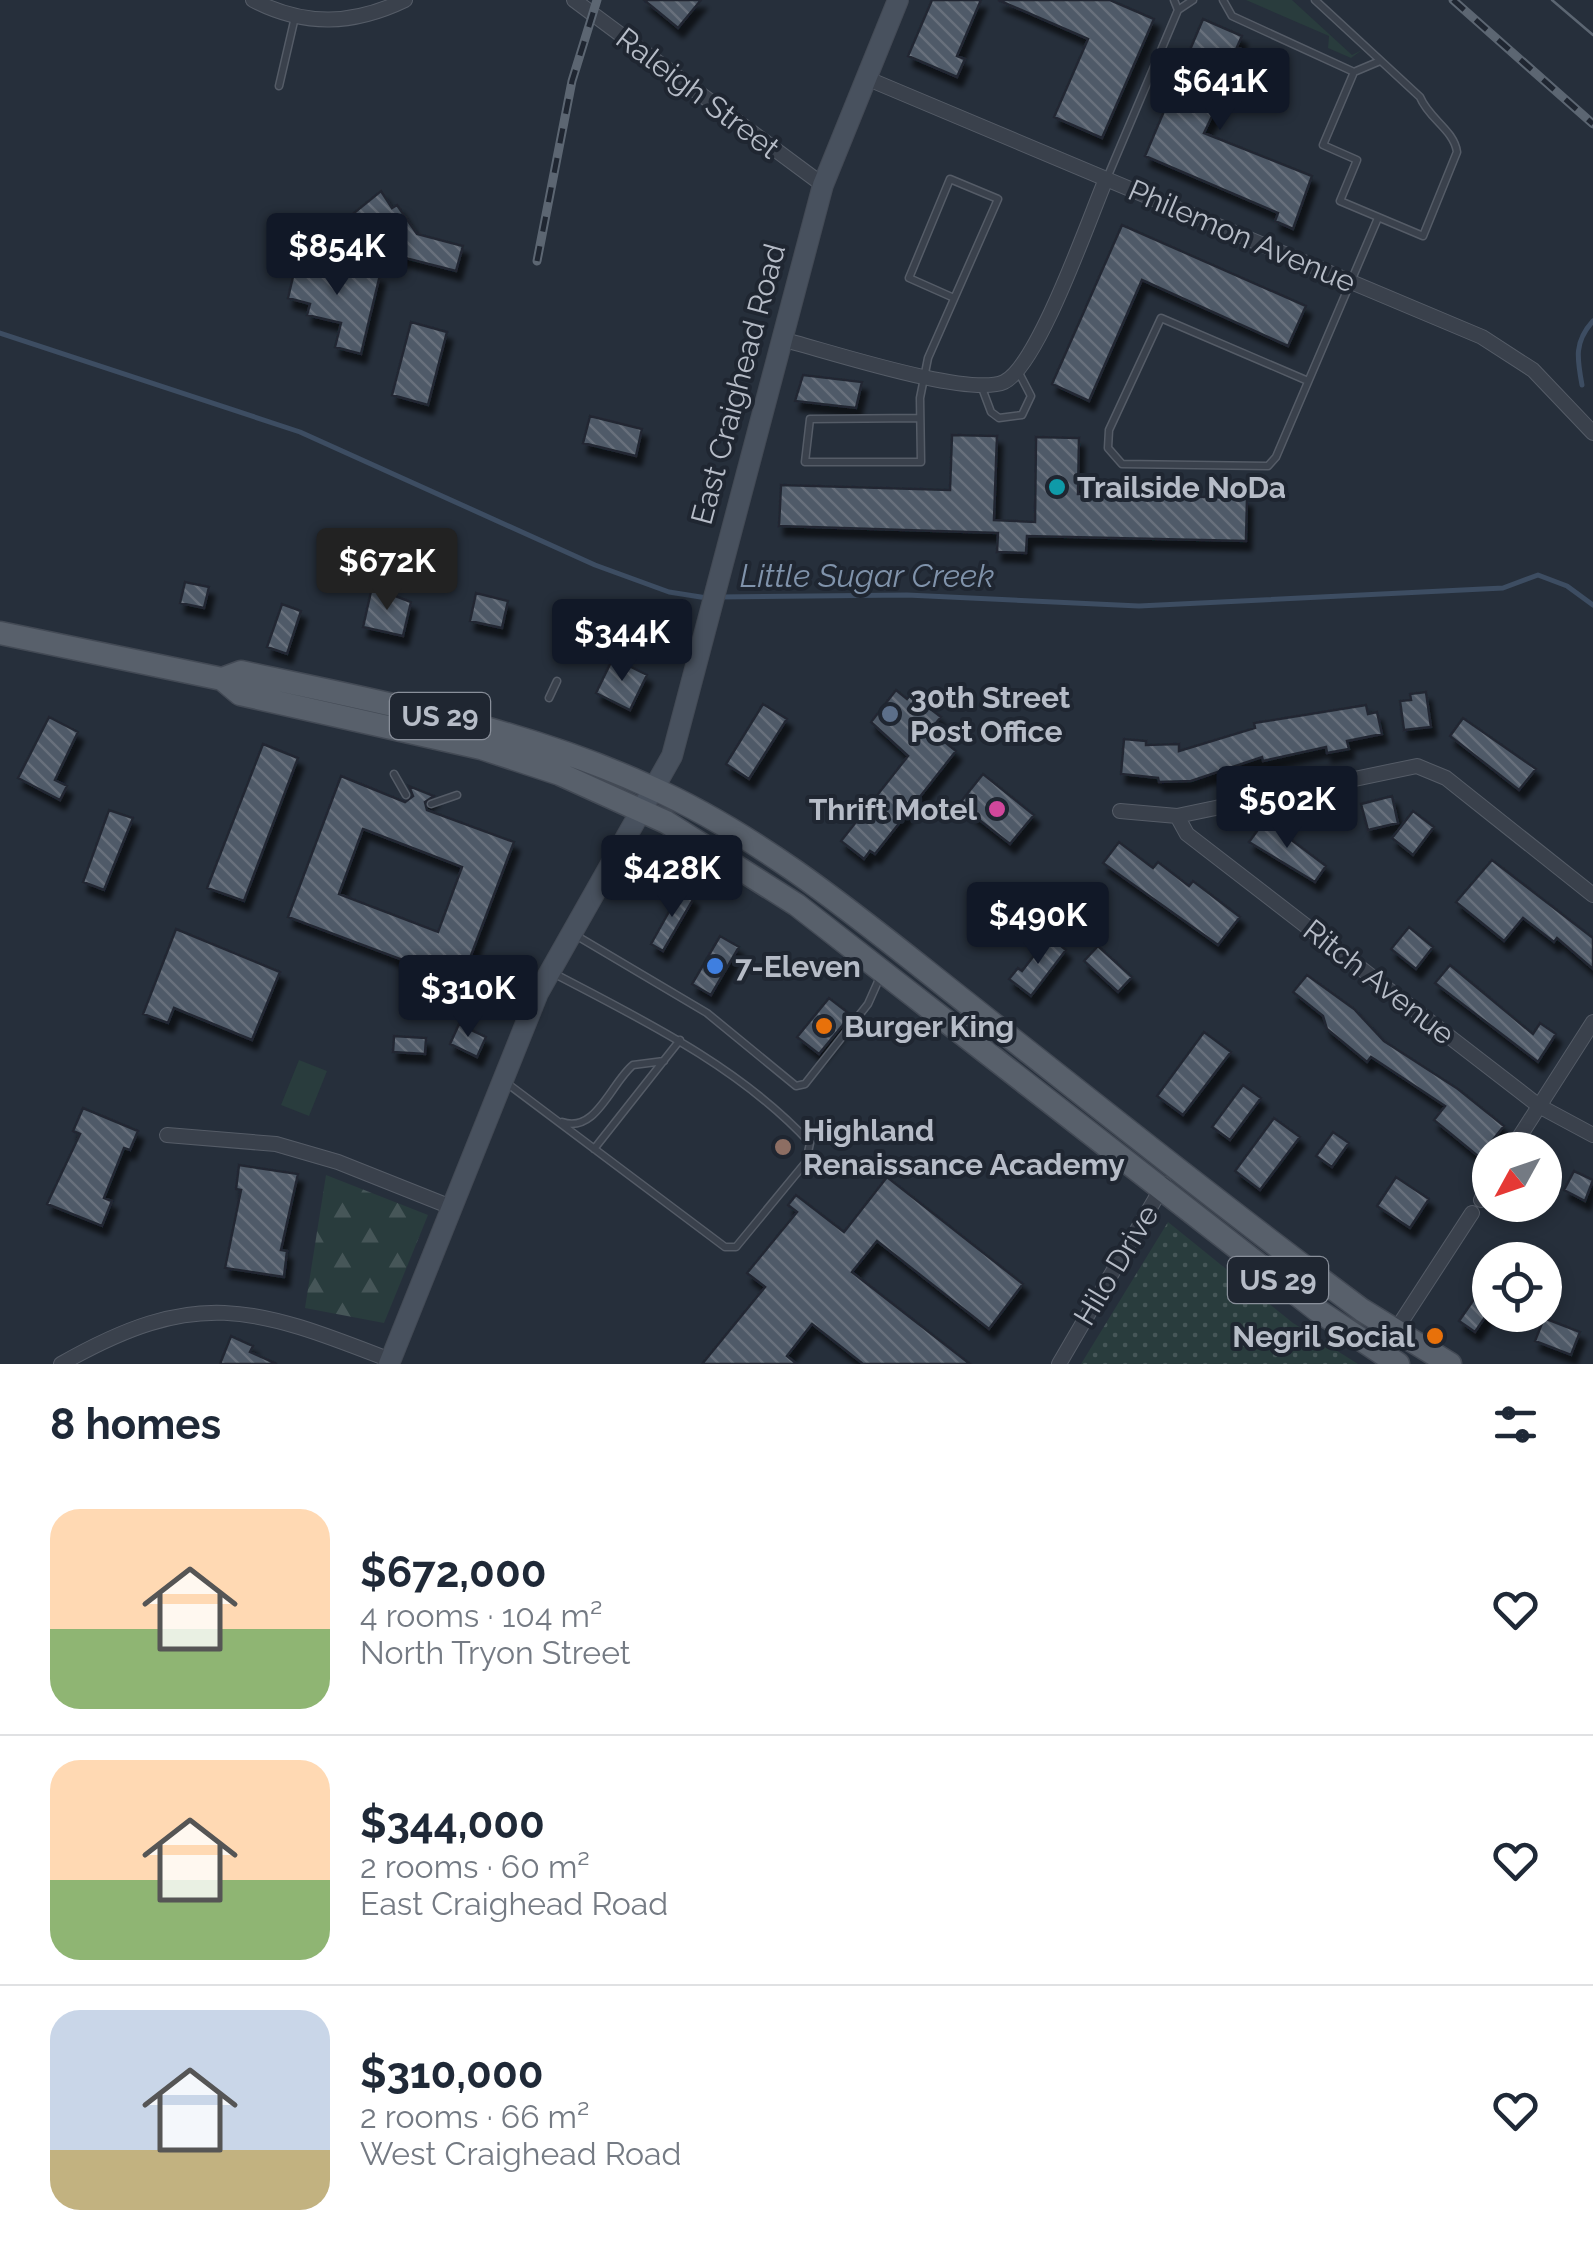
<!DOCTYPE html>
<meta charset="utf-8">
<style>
body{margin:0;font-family:Raleway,sans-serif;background:#f6f6f7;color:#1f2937;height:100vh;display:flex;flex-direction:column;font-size:38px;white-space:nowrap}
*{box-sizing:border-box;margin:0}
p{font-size:32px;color:#747a83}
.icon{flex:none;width:55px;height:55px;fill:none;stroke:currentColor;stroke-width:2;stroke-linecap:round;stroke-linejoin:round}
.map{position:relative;height:1364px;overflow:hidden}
.sheet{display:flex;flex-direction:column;background:#fff;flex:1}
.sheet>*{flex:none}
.needle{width:65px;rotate:230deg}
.tools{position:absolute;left:1472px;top:1132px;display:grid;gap:20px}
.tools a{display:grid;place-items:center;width:90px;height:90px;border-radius:50%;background:#fff;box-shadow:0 5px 15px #0003;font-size:50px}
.price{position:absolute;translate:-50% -85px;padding:0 22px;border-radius:10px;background:#111827;color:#fff;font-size:32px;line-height:65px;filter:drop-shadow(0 2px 5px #0008)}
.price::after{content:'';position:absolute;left:50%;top:60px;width:30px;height:22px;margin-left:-15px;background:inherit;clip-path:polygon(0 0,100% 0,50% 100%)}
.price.on{background:#222;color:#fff}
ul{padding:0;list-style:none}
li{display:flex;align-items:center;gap:30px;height:250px;padding:0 50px}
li+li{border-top:2px solid #e0e1e3}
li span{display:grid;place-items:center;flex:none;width:280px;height:200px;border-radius:30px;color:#555}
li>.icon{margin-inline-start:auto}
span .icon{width:120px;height:120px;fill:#fffc;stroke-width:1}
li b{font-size:42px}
h2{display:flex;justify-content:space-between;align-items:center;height:120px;padding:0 50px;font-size:42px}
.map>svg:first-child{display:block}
.green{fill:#293c3d}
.forest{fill:url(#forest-firs)}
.park{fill:url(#park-dots)}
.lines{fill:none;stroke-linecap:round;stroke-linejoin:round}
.stream{stroke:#3d4d62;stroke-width:5}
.building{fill:url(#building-back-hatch);stroke:#212833;stroke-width:2.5;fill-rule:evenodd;filter:url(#shadow)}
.lane-casing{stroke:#555c67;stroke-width:9}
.street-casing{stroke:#555c67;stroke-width:16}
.secondary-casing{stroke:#434a55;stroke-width:22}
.primary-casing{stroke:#434a55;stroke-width:25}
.lane{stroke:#3a414c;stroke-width:6}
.street{stroke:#3a414c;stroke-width:14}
.secondary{stroke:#48515e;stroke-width:20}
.primary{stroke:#58606b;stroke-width:22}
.tram{stroke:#5c6672;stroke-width:2.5}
.rail-casing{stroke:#5c6672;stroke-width:9}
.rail{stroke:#1f2631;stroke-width:5;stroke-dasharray:15;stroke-linecap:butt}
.culture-dot{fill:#0f9aa8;stroke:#1f2631;stroke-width:4}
.service-dot{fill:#5c6f8a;stroke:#1f2631;stroke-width:4}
.hotel-dot{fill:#d1479c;stroke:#1f2631;stroke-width:4}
.shop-dot{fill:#3f7fe0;stroke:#1f2631;stroke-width:4}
.food-dot{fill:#e8710a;stroke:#1f2631;stroke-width:4}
.education-dot{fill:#8d6e63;stroke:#1f2631;stroke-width:4}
.labels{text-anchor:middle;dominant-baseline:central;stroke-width:8;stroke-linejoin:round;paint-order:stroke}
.shield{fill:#1f2631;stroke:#898f9a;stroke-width:2.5}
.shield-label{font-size:28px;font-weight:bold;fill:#b6bcc7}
.street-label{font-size:30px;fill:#b6bcc7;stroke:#1f2631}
.poi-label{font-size:30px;font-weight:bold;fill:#b6bcc7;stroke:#1f2631;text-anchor:start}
.water-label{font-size:32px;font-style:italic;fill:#8093ab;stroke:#1f2631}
</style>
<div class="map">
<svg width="1593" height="1364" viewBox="0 0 1593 1364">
<defs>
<pattern id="forest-firs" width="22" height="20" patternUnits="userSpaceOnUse" patternTransform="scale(2.5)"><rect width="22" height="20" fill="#293c3d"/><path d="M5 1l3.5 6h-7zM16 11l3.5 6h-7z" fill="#465658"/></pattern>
<pattern id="park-dots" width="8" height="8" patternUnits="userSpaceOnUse" patternTransform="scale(2.5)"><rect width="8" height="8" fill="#293c3d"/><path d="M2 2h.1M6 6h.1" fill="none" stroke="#465658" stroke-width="1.8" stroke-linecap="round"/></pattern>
<pattern id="building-back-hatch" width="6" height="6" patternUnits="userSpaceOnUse" patternTransform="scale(2.5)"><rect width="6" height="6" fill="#505a67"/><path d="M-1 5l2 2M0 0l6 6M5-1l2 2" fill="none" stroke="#67707b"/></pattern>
<filter id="shadow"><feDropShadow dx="5" dy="9" stdDeviation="2.5" flood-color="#0009"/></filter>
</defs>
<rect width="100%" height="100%" fill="#262f3b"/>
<path class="green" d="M1246,0H1292L1352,55L1362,50L1351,58L1328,48L1329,36Z
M299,1060L327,1071L309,1116L281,1105Z"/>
<path class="forest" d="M326,1175L428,1215L384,1323L305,1308Z"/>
<path class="park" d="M1168,1222L1293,1323L1358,1364H1081Z"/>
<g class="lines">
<path class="stream" d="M0,333L300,432L595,565L669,592L707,598
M1582,385C1577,358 1574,342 1593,321
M718,597L907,595L1139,606L1503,588L1538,575L1567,586L1593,605"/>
</g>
<path class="building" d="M644,0H701L678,28Z
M932,0H981L957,56L965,59L957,77L908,56Z
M998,0H1110L1154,19L1102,138L1054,117L1088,39Z
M1203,19L1242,36L1237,47L1244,50L1204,133L1312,176L1293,229L1275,221L1278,213L1145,156Z
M381,191L392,208L397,205L417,234L463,246L456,271L390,254L379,261L349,217Z
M1122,225L1306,306L1288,346L1142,280L1089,401L1052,384Z
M298,255L380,275L361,354L335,347L341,323L307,315L310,304L288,298Z
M411,322L447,332L428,405L392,395Z
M803,375L862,382L856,408L795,401Z
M590,416L642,429L636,456L583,443Z
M952,435L997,436L994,520L1035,522L1036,437L1079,438L1078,494L1247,498L1246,541L1027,536L1026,553L997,552L998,533L779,526L781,485L950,490Z
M185,582L209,587L204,608L180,603Z
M372,587L411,602L403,636L363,627Z
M476,593L508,601L502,628L470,621Z
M282,604L301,611L287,654L267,647Z
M613,658L647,675L630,710L596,693Z
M896,690L907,699L911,694L941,717L930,730L956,751L875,854L870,851L864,859L841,841L908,756L871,722Z
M1426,692L1431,727L1404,730L1400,701L1411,700L1410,694Z
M763,704L787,719L749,779L726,764Z
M1366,705L1368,714L1377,712L1382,734L1347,741L1349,749L1327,753L1326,747L1263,761L1262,757L1191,781L1159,782L1158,778L1121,774L1124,739L1146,741V745L1179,744V751L1255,728L1254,723Z
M49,717L78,732L55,780L67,786L60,800L18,778Z
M1463,718L1536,769L1519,790L1450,736Z
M263,744L298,758L244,901L207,888Z
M983,774L1034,815L1010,844L959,804Z
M341,776L405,802L413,796L409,786L434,796L425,802L427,810L514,842L461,982L288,917ZM363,829L462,867L438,932L339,894Z
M1392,796L1398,823L1368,830L1361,804Z
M109,810L133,818L104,890L83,882Z
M1413,811L1434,827L1413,855L1392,838Z
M1265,820L1326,866L1315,882L1249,842Z
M1119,842L1153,868L1158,862L1189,886L1193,881L1240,917L1218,945L1103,863Z
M1492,860L1593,938V969L1557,938L1554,942L1523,918L1504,941L1456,902Z
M681,890L694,898L663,951L651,944Z
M1409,927L1433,947L1416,969L1391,949Z
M176,929L280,972L252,1040L174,1008L168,1023L143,1014Z
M720,936L739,947L711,995L692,984Z
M1049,936L1066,950L1031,996L1009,979L1018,968L1022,971Z
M1098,946L1132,977L1118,992L1084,961Z
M1450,965L1533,1034L1540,1023L1556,1034L1538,1062L1435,983Z
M1307,975L1354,1009L1384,1041L1458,1089L1504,1126L1479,1157L1434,1120L1445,1106L1371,1057L1367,1062L1327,1029L1323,1016L1293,992Z
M829,998L851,1015L819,1054L797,1037Z
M459,1024L486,1037L477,1057L450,1044Z
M1204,1032L1231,1052L1183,1115L1157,1096Z
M394,1036L426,1038L425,1054L393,1052Z
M1243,1085L1261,1098L1230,1140L1212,1127Z
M83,1108L138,1131L130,1150L124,1148L104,1198L112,1201L102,1226L47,1204L80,1134L73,1131Z
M1274,1118L1300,1137L1260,1190L1235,1171Z
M1333,1132L1349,1143L1332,1167L1316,1156Z
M239,1165L298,1174L281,1250L287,1251L284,1277L225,1268L241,1190L236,1189Z
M1574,1171L1593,1180L1585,1201L1564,1190Z
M887,1177L1023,1284L989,1329L877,1241L852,1272L970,1364H863L812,1324L787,1356L797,1364H702L765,1287L747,1273L797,1212L788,1205L796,1195L844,1232Z
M1396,1177L1429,1199L1410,1228L1377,1206Z
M1490,1276V1310L1475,1332L1459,1321Z
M1544,1318L1580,1332L1571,1355L1535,1341Z
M231,1336L253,1346L250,1352L277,1364H220Z"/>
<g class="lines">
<g class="lane-casing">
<path id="lane" d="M1174,0L1178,10
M1223,0L1232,16L1354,72L1380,61
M1315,0L1420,97C1429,119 1454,130 1457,152L1423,236L1340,201L1357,160L1323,145L1354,72
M279,86L295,17
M1107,178L1178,10L1193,0
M1308,381L1161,318L1109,430L1108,448L1122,464L1268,466L1276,457L1378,218
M982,388L991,412L999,418L1022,415L1031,396L1018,371
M920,418L810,419L805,462H921L920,398L928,358L998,199L950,179L909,278L954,298
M549,698L557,681
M394,774L406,795
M431,804L457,795
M577,936L707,1013L796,1086L805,1084L868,1004L880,977
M508,1084L725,1247H736L806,1162L810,1143C740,1067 643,1020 553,973
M562,1122C596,1134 611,1083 633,1065L664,1061
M594,1149L680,1040"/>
</g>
<g class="street-casing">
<path id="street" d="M253,0C305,27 353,25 405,0
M574,0L823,185
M866,78L1482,337L1533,370L1593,433
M781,339C825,350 969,398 1004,382C1038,366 1089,219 1106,179
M1120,811L1177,816L1417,766L1446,778L1593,895
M1177,816L1187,834L1539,1106L1593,1135
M167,1135L276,1144L338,1162L451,1207
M1511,1150L1593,1022
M1481,1200L1490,1184
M1394,1333L1472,1213
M61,1364C196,1287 252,1306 390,1360
M1059,1364L1164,1184"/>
</g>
<g class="secondary-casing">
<path id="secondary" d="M389,1364L538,993L672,756L823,185L898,0"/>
</g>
<g class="primary-casing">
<path id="primary" d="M0,633L222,679L240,694L481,748L560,774L666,822L797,905L1317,1310L1398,1364
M222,679L241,672C379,702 519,727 648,786C768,839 871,928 973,1008C1102,1110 1230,1212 1362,1310L1450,1364"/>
</g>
<use href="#lane" class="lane"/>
<use href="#street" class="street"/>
<use href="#secondary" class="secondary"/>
<use href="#primary" class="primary"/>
<path class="tram" d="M1552,0L1593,35"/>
<g class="rail-casing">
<path id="rail" d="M1453,0L1593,124
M537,261L572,81L597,0"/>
</g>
<use href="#rail" class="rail"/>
</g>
<circle class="culture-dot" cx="1057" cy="487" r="10"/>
<circle class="service-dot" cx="890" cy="714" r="10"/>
<circle class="hotel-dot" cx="997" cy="809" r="10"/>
<circle class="shop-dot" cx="715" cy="966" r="10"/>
<g class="food-dot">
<circle cx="824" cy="1026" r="10"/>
<circle cx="1435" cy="1336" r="10"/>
</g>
<circle class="education-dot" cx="783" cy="1147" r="10"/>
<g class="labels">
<g class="shield">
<rect x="390" y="693" width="100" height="46" rx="8"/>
<rect x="1228" y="1257" width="100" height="46" rx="8"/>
</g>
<g class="shield-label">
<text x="440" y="716">US 29</text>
<text x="1278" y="1280">US 29</text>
</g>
<g class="street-label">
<text transform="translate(698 93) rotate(37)">Raleigh Street</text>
<text transform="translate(1242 236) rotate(23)">Philemon Avenue</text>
<text transform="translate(738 384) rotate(-75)">East Craighead Road</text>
<text transform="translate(1379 982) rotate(38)">Ritch Avenue</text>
<text transform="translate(1116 1265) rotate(-59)">Hilo Drive</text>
</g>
<g class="poi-label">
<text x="1077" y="487">Trailside NoDa</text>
<text x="910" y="697">30th Street<tspan x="910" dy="34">Post Office</tspan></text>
<text x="977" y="809" text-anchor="end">Thrift Motel</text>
<text x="735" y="966">7-Eleven</text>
<text x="844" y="1026">Burger King</text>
<text x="803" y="1130">Highland<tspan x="803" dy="34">Renaissance Academy</tspan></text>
<text x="1415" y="1336" text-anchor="end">Negril Social</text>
</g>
<g class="water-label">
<text x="867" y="575">Little Sugar Creek</text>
</g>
</g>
</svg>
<div class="tools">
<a><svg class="needle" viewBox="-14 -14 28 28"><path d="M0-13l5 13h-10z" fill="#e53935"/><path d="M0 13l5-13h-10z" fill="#747a83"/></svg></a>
<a><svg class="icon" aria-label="locate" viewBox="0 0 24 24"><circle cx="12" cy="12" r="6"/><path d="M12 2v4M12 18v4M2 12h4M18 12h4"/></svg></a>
</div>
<b class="price" style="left:1220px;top:133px">$641K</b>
<b class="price" style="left:337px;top:298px">$854K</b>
<b class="price on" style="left:387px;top:613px">$672K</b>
<b class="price" style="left:622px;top:684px">$344K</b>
<b class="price" style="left:1287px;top:851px">$502K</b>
<b class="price" style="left:672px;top:920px">$428K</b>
<b class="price" style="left:1038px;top:967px">$490K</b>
<b class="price" style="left:468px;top:1040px">$310K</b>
</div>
<section class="sheet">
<h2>8 homes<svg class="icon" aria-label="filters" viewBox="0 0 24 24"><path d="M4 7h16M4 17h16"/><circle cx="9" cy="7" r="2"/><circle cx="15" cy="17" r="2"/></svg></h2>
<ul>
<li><span style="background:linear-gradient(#ffd9b3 60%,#8fb573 0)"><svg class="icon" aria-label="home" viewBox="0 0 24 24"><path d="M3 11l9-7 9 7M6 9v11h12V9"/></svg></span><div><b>$672,000</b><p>4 rooms · 104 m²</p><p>North Tryon Street</p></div><svg class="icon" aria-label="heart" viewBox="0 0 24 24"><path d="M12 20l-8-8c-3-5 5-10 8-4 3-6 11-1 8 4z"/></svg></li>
<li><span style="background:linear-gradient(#ffd9b3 60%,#8fb573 0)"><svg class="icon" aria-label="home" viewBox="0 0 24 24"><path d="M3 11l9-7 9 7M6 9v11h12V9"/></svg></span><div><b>$344,000</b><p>2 rooms · 60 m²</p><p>East Craighead Road</p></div><svg class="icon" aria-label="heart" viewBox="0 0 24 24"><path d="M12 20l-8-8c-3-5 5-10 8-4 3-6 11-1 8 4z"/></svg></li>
<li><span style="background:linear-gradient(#c9d6e8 70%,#c2b280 0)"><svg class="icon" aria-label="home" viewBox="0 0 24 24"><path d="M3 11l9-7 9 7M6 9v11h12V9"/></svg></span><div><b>$310,000</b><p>2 rooms · 66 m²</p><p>West Craighead Road</p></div><svg class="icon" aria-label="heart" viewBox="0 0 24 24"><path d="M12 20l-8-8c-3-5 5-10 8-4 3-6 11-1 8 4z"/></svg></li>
</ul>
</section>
